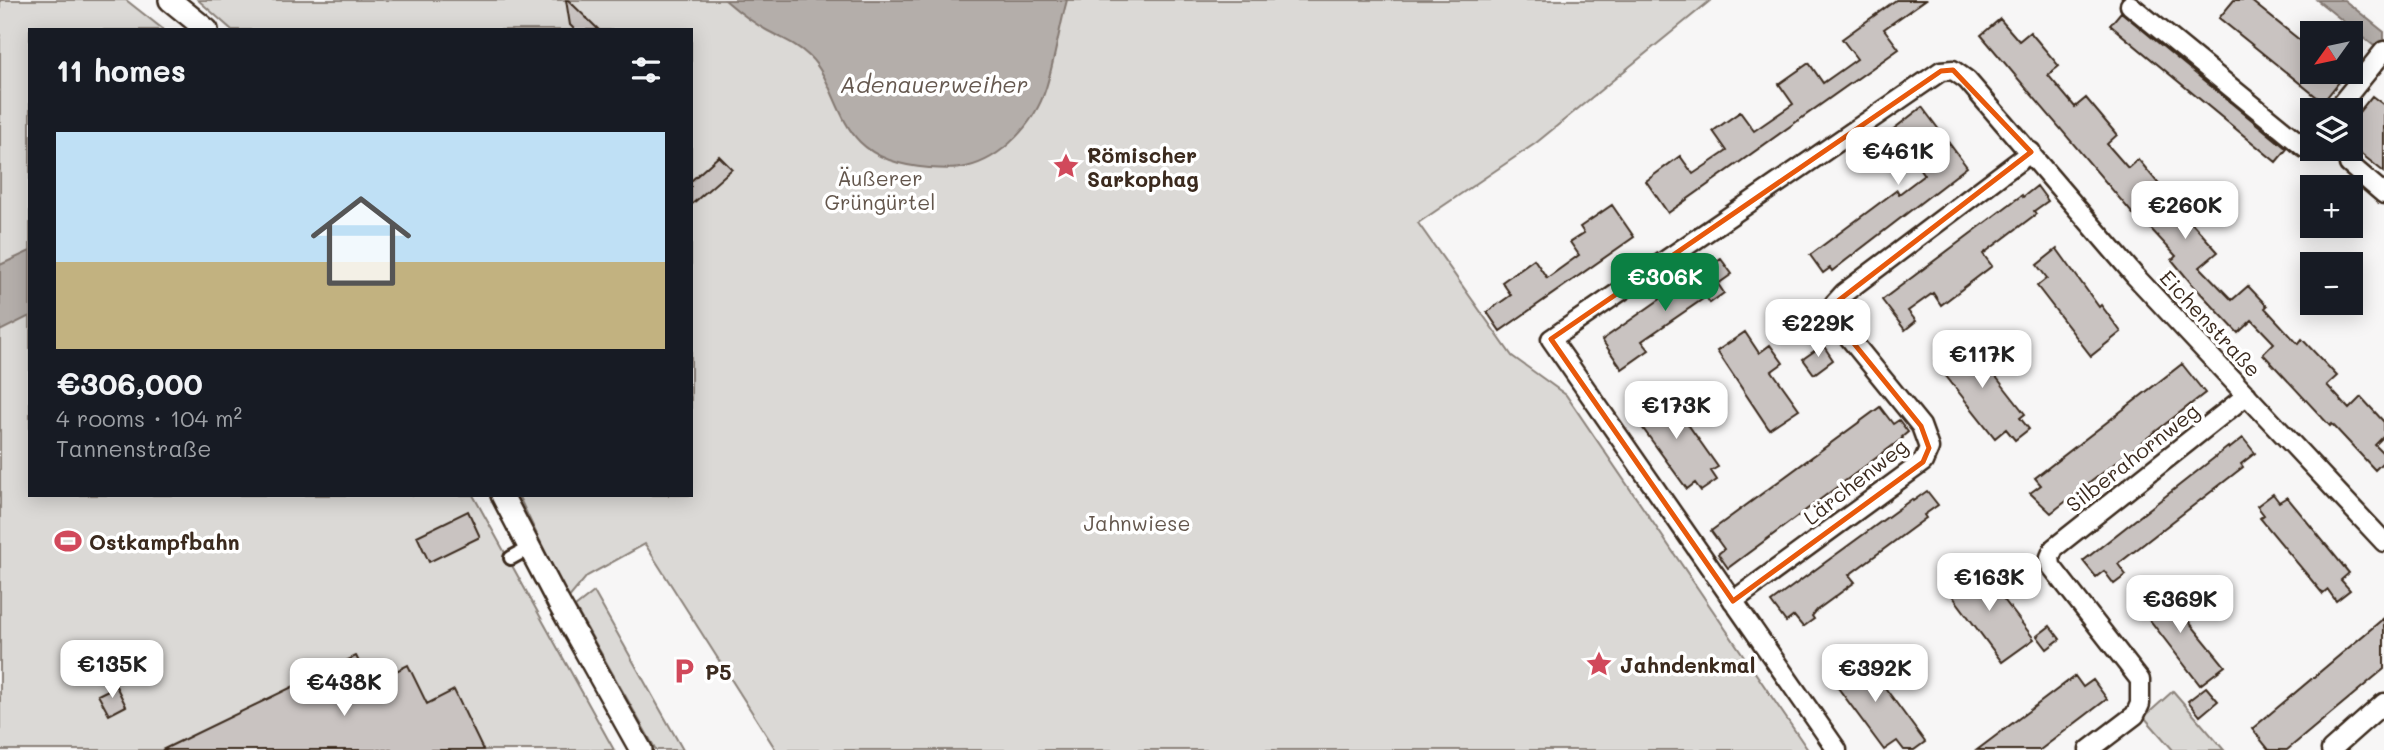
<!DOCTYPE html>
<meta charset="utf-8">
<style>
body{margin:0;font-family:Mali,sans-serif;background:#20242c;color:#f1f3f6;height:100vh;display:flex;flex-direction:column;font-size:26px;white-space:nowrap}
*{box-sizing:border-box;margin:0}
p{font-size:23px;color:#9ea1a6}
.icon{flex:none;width:38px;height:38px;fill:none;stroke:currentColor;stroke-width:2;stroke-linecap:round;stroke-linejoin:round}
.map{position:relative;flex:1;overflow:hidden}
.details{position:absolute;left:28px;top:28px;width:665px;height:469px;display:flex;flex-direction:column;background:#171b24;border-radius:0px;box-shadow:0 4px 18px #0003}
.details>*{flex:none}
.needle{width:46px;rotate:237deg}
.controls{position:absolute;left:2300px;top:21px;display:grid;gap:14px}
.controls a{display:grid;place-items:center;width:63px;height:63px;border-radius:0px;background:#171b24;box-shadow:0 4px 18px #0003;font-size:35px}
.price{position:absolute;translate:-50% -60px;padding:0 16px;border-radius:14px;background:#fff;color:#222;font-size:23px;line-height:46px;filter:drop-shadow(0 2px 4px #0008)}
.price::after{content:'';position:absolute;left:50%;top:42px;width:21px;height:16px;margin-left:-10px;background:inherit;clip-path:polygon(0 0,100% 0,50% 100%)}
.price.selected{background:#0b8043;color:#fff}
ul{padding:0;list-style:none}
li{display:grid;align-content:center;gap:14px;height:371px;padding:0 28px}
li span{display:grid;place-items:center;height:217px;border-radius:0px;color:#555}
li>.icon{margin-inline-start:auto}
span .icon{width:126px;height:126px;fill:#fffc;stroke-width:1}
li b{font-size:30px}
h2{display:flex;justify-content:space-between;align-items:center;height:84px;padding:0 28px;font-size:30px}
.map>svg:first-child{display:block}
.green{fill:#dbd9d6;stroke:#8b827a;stroke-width:2}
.water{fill:#b4aeaa;stroke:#847972;stroke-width:2}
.building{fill:#c9c3c1;stroke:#3b2a1e;stroke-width:2}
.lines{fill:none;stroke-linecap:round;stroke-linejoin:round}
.pedestrian-casing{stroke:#3b2a1e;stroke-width:18}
.minor-casing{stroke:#3b2a1e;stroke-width:23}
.tertiary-casing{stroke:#3b2a1e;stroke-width:26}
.pedestrian{stroke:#fff;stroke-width:12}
.minor{stroke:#fff;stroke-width:18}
.tertiary{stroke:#fff;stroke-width:21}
.marked{fill:none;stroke:#e8590c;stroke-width:5;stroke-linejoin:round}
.labels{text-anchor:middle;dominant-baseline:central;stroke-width:7;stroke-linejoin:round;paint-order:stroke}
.poi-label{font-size:21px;font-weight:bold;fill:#3b2a1e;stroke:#fff;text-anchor:start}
.park-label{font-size:21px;fill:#63564c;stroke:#fff}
.street-label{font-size:21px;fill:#3b2a1e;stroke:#fff}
.water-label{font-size:23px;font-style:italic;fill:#65584f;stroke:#fff}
</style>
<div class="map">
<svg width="2384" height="750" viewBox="0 0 2384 750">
<rect width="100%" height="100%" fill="#f7f6f6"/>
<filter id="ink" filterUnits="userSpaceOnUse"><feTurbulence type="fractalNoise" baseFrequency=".0143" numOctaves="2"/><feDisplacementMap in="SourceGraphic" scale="14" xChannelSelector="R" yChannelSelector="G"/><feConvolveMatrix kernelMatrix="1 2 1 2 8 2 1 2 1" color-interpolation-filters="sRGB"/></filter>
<g filter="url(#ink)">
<path class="green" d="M0,0H126L164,30H30V495H473L614,750H0Z
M198,0H1711L1536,143L1418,223L1512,356L1566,395L1808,750H776L645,544L587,576L568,599L518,495H691V30H232Z
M594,592L683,750H656L575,607Z
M2173,691L2224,750H2173L2144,717Z"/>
<path class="water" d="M725,0H1067C1059,29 1055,59 1046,88C1035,123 1002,159 966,167C954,170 941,169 929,168C904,166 878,160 860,142C836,118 832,78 809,56C797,44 783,39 768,31C753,23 739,12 725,0Z
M2317,0H2344L2384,32V54Z
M30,251V316L0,331V265Z"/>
<path class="building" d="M566,0H568L599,30H575L570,25Z
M1896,0H1925L1884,29L1899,49L1668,213L1646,181L1680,156L1693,174L1727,151L1713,131L1740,112L1754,131L1793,104L1779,84L1809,63L1823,83L1843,69L1857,59L1842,39Z
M2234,0H2250L2312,50V72H2347L2323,102L2219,18Z
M2121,12L2287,149L2276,162L2110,25Z
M2000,19L2019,41L2030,32L2059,66L2048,75L2075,107L2086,98L2117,135L2107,144L2128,168L2138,159L2167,194L2160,200L2184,228L2191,222L2218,252L2200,267L2232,300L2248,286L2267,306L2265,308L2298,344L2302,339L2337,376L2327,385L2349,409L2361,397L2384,422V436L2375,445L2384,454V461L2375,470L2332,424L2330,426L2263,354L2274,343L2252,320L2238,333L2191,283L2172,260L2176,256L2140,217L2137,219L1981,35Z
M2372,96L2384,105V172L2350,145V123Z
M1922,107L1967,167L1832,271L1830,268L1823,273L1810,255L1897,190L1899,194L1924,175L1907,151L1895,152L1884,160L1873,145Z
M719,156L732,169L691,205V181Z
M2037,186L2048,201L2034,211L2036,214L1983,254L1992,266L1941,305L1933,293L1908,311L1916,321L1905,330L1882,300L2022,195L2023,197Z
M1612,205L1634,237L1500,331L1487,312L1511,295L1502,282L1534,259L1547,278L1579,255L1570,242L1584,233L1580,227Z
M2057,249L2099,307L2101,305L2121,332L2091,356L2037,286L2047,278L2037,265Z
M1721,259L1732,274L1718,284L1724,293L1710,303L1706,297L1642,341L1649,350L1622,369L1602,340L1706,267L1707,269Z
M1745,332L1759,353L1770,345L1783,363L1772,371L1799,409L1769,429L1717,351Z
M1965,337L2025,414L2020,418L2029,429L2015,440L2006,429L1995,438L1934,361Z
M1823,345L1833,360L1814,374L1803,359Z
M2182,364L2205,393L2051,513L2030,493L2041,485L2035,478Z
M1663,389L1718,467L1711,471L1717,480L1701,491L1695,483L1687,489L1631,412Z
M1880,407L1893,424L1899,420L1908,432L1902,437L1903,438L1728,568L1718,554L1724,549L1711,531Z
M2243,438L2255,453L2241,464L2243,467L2118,564L2126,575L2114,584L2104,571L2096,577L2083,561L2228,447L2229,449Z
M1927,491L1938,505L1924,515L1926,518L1849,575L1855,582L1817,610L1812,616L1814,619L1803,627L1794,616L1786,622L1771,602L1912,499L1913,501Z
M2273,494L2279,502L2287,497L2349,573L2341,580L2350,590L2336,601L2328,590L2323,594L2260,518L2264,515L2257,506Z
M468,511L480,537L429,562L417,536Z
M1976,563L2034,639L2002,662L1945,586Z
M2158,584L2225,666L2200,685L2136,602Z
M2384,618V669L2287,750H2269L2252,729Z
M2050,626L2060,639L2047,649L2037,636Z
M1858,651L1925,742L1914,750H1904L1897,741L1884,750L1833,681L1835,680L1829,673Z
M356,656L370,684L408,665L427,704L454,690L483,750H162Z
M2075,676L2083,687L2093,680L2107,699L2040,750H1977Z
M116,686L126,706L109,715L98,695Z
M2206,687L2218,701L2200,716L2188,701Z"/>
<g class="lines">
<g class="pedestrian-casing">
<path id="pedestrian" d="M511,558L529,548"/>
</g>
<g class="minor-casing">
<path id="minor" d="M2130,5L2305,148L2312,140
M2336,110L2384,51
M2349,164L2384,194
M1733,601L1923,462L1929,448L1921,426L1834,319V304L1844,293L2031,152
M1837,750L1551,339L1941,71L1953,70L1967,80L2135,276L2384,542
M2089,750L2135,715L2140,704V680L2051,566L2050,557L2054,548L2247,395
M2331,750L2384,703"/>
</g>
<g class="tertiary-casing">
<path id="tertiary" d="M170,0L207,30
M502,495L558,602L641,750"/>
</g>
<use href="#pedestrian" class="pedestrian"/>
<use href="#minor" class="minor"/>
<use href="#tertiary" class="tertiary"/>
</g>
</g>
<path class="marked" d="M1953,70L2031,152L1834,304V319L1921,426L1929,448L1923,462L1733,601L1551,339L1941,71Z"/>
<defs>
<g id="sight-bare" transform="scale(2.1)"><path d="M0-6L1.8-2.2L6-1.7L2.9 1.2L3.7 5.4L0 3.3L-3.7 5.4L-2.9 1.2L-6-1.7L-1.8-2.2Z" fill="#d1495b" stroke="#fff" stroke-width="2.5" paint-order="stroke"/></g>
<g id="stadium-bare" transform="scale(2.1)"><path d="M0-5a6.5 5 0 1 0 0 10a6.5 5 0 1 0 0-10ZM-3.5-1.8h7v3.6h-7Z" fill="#d1495b" stroke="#fff" stroke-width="2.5" paint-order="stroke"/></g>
<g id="parking-bare" transform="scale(2.1)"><path d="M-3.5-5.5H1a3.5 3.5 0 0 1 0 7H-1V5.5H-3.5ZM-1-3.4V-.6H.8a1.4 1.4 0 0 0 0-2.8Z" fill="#d1495b" stroke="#fff" stroke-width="2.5" paint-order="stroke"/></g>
</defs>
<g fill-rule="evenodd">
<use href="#sight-bare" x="1066" y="166"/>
<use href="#stadium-bare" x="68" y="541"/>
<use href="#sight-bare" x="1599" y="664"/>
<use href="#parking-bare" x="684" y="671"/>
</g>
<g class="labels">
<g class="poi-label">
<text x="1087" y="154">Römischer<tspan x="1087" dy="24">Sarkophag</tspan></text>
<text x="89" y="541">Ostkampfbahn</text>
<text x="1620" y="664">Jahndenkmal</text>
<text x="705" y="671">P5</text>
</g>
<g class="park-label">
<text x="880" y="177">Äußerer<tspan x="880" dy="24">Grüngürtel</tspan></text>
<text x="1137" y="522">Jahnwiese</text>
</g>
<g class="street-label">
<text transform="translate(2211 323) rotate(47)">Eichenstraße</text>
<text transform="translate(2132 457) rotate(-38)">Silberahornweg</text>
<text transform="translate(1855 481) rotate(-38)">Lärchenweg</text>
</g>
<g class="water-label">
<text x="934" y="84">Adenauerweiher</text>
</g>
</g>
</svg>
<div class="controls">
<a><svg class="needle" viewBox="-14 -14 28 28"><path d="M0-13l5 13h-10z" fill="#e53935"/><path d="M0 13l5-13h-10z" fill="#9ea1a6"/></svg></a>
<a><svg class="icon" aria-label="layers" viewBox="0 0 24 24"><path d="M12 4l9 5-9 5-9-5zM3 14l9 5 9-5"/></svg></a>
<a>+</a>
<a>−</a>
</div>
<b class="price" style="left:1898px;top:187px">€461K</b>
<b class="price" style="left:2185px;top:241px">€260K</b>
<b class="price selected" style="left:1665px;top:313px">€306K</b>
<b class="price" style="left:1818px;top:359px">€229K</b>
<b class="price" style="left:1982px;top:390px">€117K</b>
<b class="price" style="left:1676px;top:441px">€173K</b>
<b class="price" style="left:1989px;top:613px">€163K</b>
<b class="price" style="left:2180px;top:635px">€369K</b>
<b class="price" style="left:112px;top:700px">€135K</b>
<b class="price" style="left:1875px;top:704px">€392K</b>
<b class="price" style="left:344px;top:718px">€438K</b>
<section class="details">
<h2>11 homes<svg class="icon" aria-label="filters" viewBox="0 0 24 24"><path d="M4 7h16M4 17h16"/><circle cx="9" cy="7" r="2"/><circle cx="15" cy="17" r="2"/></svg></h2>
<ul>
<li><span style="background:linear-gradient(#bfe0f5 60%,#c2b280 0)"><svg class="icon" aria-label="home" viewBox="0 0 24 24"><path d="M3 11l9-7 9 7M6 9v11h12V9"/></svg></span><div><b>€306,000</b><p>4 rooms · 104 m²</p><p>Tannenstraße</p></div></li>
</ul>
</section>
</div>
